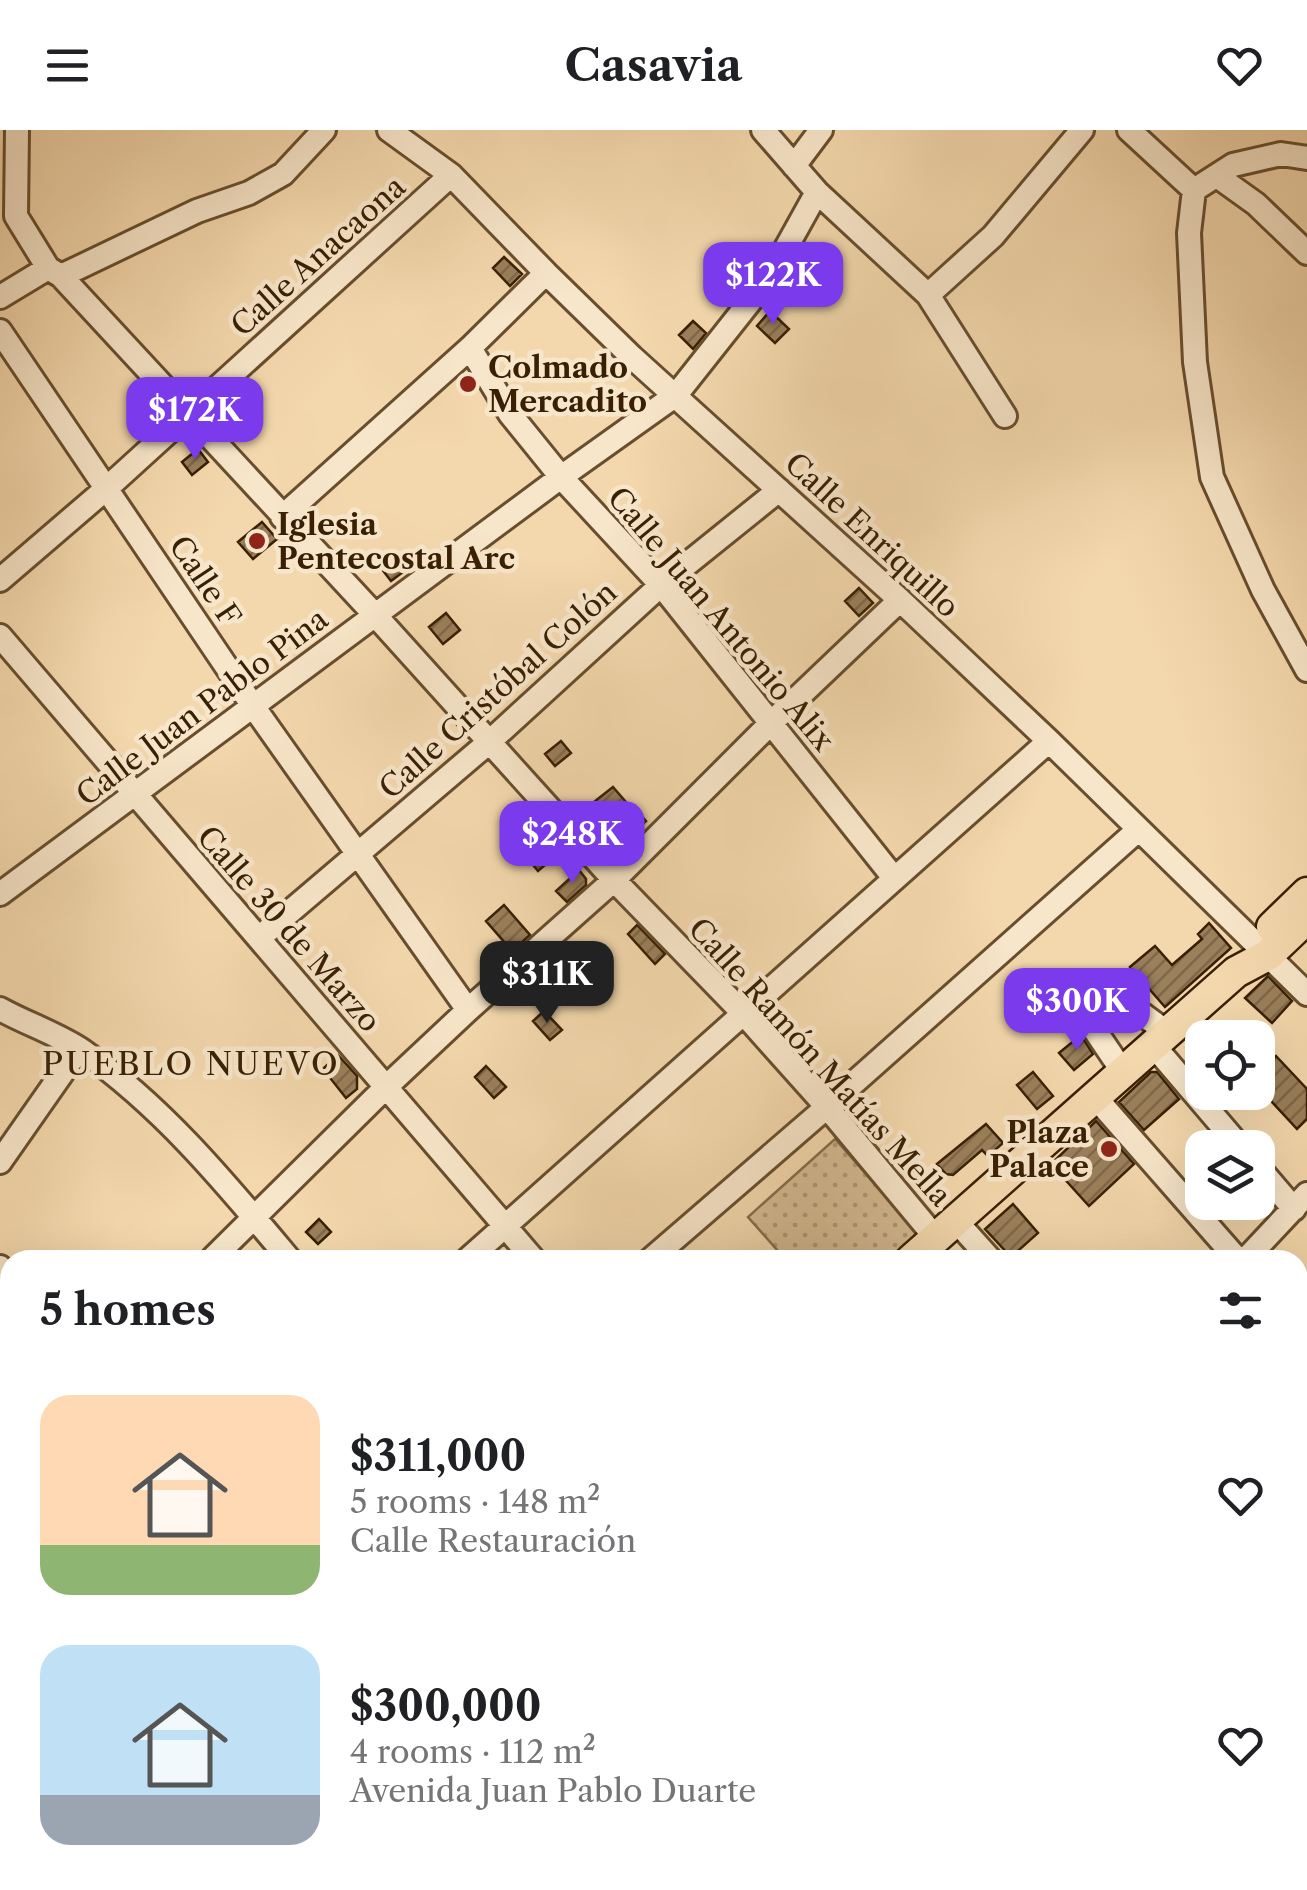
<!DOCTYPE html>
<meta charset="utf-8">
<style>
body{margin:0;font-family:"Libre Caslon Text",serif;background:#f6f6f6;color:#202124;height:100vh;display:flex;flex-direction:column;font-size:38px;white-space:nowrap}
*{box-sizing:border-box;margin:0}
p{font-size:32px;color:#757577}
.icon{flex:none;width:55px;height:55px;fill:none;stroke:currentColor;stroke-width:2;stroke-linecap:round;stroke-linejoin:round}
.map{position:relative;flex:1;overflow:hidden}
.sheet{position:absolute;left:0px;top:1120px;width:1308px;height:640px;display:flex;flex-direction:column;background:#fff;border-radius:30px 30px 0 0;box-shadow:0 10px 40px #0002}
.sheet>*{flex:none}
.controls{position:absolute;left:1185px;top:890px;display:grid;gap:20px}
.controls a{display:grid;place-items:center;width:90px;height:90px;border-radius:20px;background:#fff;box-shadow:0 10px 40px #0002;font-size:50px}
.price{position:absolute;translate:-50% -85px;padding:0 22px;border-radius:20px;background:#7c3aed;color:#fff;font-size:32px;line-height:65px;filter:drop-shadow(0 2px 5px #0008)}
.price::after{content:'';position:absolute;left:50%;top:60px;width:30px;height:22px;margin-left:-15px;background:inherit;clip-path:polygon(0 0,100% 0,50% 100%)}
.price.selected{background:#222;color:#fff}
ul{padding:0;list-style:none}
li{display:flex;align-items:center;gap:30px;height:250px;padding:0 40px}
li span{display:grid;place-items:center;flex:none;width:280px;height:200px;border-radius:30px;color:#555}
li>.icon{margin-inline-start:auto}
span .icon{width:120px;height:120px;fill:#fffc;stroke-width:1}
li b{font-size:42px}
h2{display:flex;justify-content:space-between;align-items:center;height:120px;padding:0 40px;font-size:42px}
header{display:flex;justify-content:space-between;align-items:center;height:130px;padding:0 40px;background:#fff;font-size:45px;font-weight:700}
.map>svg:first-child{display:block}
.green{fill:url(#green-dots);stroke:#866c4a;stroke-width:2.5}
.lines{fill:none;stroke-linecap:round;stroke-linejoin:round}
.river{stroke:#b49973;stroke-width:30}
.building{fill:url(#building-hatch);stroke:#392003;stroke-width:2.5}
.minor-casing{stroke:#684e2e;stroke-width:28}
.major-casing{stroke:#392003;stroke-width:35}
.minor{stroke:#f8e6ca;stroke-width:22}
.major{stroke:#f4d8ad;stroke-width:30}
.poi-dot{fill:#8f2418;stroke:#f8e6ca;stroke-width:4}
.labels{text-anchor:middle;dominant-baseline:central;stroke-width:9;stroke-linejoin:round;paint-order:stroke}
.street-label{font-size:30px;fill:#392003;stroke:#f8e6ca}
.poi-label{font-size:30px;font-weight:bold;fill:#392003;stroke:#f8e6ca;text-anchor:start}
.neighbourhood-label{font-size:32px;letter-spacing:2.5px;fill:#392003;stroke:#f8e6ca}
</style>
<header><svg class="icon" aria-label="menu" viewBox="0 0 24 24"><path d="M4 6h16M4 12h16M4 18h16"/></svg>Casavia<svg class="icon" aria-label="heart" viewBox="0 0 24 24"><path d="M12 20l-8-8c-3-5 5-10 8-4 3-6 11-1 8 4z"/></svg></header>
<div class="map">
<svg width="1307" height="1760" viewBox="0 0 1307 1760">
<defs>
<pattern id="green-dots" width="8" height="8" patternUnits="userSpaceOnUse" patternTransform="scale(2.5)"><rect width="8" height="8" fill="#d4b990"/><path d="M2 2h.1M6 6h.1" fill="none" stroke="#ad9673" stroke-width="1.8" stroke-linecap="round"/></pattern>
<pattern id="building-hatch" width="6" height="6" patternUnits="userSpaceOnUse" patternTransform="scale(2.5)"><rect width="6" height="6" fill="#9a805b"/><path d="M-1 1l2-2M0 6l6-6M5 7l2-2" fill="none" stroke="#7f6849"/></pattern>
</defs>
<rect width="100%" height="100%" fill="#f4d8ad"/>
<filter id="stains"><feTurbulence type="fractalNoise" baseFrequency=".002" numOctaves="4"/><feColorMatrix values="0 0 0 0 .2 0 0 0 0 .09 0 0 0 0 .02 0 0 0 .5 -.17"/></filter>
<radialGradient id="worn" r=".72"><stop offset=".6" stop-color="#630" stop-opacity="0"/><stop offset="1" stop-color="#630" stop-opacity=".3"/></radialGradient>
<path class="green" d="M835,1009L921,1106L895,1130H786L748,1087Z"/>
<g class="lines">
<path class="river" d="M1298,1655L1307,1640
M1213,1760L1222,1750"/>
</g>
<path class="building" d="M504,127L522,144L510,156L493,138Z
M770,181L789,199L775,213L757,196Z
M693,191L706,203L693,219L679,205Z
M198,319L208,332L192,345L182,332Z
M262,392L277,409L253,429L238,412Z
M394,422L407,439L391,451L378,434Z
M859,458L873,473L859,486L845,471Z
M446,483L460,500L443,514L429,497Z
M561,611L571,623L555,636L545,624Z
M613,657L632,679L634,677L646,691L630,705L610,683L606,686L594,672Z
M550,710L560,722L538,741L528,729Z
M579,740L586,749V755L567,772L556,761Z
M504,775L530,805L512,821L486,791Z
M1209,793L1231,818L1165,877L1130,837L1155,816L1172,835L1202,809L1198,804Z
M637,795L665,824L655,834L628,804Z
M1268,846L1292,871L1272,893L1245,868Z
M544,881L562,900L550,910L533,891Z
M1081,905L1093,924L1074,940L1059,923Z
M338,925L357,946V959L346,968L323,939Z
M1276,926L1307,959V989L1297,999L1258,957V943Z
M486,936L506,957L494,968L475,947Z
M1033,942L1053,966L1037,979L1017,955Z
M1151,942H1157L1179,969L1144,1000L1119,972Z
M1096,991L1134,1034L1089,1076L1051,1034Z
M986,994L1003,1013L988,1026L982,1020L953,1045L946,1044L937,1034Z
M1013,1074L1038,1103L1011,1127L985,1099Z
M319,1089L331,1102L318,1114L306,1102Z"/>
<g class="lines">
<g class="minor-casing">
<path id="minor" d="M17,0L16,86L48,138L61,146L375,485L614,750L744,884L827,977L935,1107
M389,0L451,45L546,143L632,227L900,470L1049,611L1307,864
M763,0L817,62L928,165L1005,286
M1129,0L1194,60
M794,36L821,0
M1217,46L1256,74L1307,123
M1194,60L1189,103L1195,232L1212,347L1263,460L1307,540
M1194,60L1233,35L1281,24L1307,28
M61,146L197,81L249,63L283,44L324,0
M928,165L993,106L1082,0
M0,167L48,138
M0,201L253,576L468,880
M470,218L510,284L561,347L661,455L894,748
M282,387L470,218L546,143
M0,450L107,358L451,45
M0,506L534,1130
M0,764L561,347L676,265L771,145L817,62
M259,808L488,613L661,455L779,360
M0,879C27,894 58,904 83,921C164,978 227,1055 290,1130
M1111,880L1127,873L1168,903
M1099,892L1094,899L1123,942
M1154,916L1241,1018
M1096,968L1238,1130
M0,1032L79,919
M1258,1037L1294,1079
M956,1091L991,1130
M211,1130L386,957L468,880L614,750L771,593L900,470
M467,1130L1049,611
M650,1130L820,983L1138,700
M1245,1130L1307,1064
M0,1137L10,1147
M1298,1305H1307
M0,1337L10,1327
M0,1551L10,1562
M287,1750L297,1760
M518,1750L527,1760
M665,1760L674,1750"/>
</g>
<g class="major-casing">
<path id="major" d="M1272,797L1307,763
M911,1130L1236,842L1268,825L1307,788
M196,1760L207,1750"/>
</g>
<use href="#minor" class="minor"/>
<use href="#major" class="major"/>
</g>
<g class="poi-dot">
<circle cx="468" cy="254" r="10"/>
<circle cx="257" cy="411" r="10"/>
<circle cx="1109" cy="1019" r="10"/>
</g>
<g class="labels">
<g class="street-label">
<text transform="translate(318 126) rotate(-42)">Calle Anacaona</text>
<text transform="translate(872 405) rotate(43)">Calle Enriquillo</text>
<text transform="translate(205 451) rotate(56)">Calle F</text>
<text transform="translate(721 489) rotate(50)">Calle Juan Antonio Alix</text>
<text transform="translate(498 560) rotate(-42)">Calle Cristóbal Colón</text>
<text transform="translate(202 577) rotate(-37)">Calle Juan Pablo Pina</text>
<text transform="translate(289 799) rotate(49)">Calle 30 de Marzo</text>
<text transform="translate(820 932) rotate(48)">Calle Ramón Matías Mella</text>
</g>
<g class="poi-label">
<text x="488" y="237">Colmado<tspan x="488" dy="34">Mercadito</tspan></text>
<text x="277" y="394">Iglesia<tspan x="277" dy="34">Pentecostal Arc</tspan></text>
<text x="1089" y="1002" text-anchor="end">Plaza<tspan x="1089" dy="34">Palace</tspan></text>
</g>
<g class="neighbourhood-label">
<text x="191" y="933">PUEBLO NUEVO</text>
</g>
</g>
<rect width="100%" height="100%" filter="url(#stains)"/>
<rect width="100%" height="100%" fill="url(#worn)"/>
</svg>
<div class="controls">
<a><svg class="icon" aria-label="locate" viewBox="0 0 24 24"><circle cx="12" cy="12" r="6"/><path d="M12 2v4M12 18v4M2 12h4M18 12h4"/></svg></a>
<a><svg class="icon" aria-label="layers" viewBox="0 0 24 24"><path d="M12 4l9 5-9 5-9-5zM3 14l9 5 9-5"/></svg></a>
</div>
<b class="price" style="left:773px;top:197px">$122K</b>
<b class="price" style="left:195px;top:332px">$172K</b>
<b class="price" style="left:572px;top:756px">$248K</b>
<b class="price selected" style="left:547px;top:896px">$311K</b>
<b class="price" style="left:1077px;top:923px">$300K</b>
<section class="sheet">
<h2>5 homes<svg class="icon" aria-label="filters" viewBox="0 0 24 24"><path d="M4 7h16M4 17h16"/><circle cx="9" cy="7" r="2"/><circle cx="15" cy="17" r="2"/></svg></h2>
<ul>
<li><span style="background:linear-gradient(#ffd9b3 75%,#8fb573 0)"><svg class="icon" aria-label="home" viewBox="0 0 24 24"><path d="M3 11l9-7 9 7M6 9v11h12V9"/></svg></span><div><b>$311,000</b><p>5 rooms · 148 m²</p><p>Calle Restauración</p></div><svg class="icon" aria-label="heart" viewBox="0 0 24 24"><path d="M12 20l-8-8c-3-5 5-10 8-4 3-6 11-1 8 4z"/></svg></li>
<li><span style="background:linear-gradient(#bfe0f5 75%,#9aa5b1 0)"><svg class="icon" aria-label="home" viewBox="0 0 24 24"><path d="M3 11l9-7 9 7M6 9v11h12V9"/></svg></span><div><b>$300,000</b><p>4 rooms · 112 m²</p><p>Avenida Juan Pablo Duarte</p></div><svg class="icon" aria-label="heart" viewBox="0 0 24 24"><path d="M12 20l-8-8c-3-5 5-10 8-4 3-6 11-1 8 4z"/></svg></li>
</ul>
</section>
</div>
